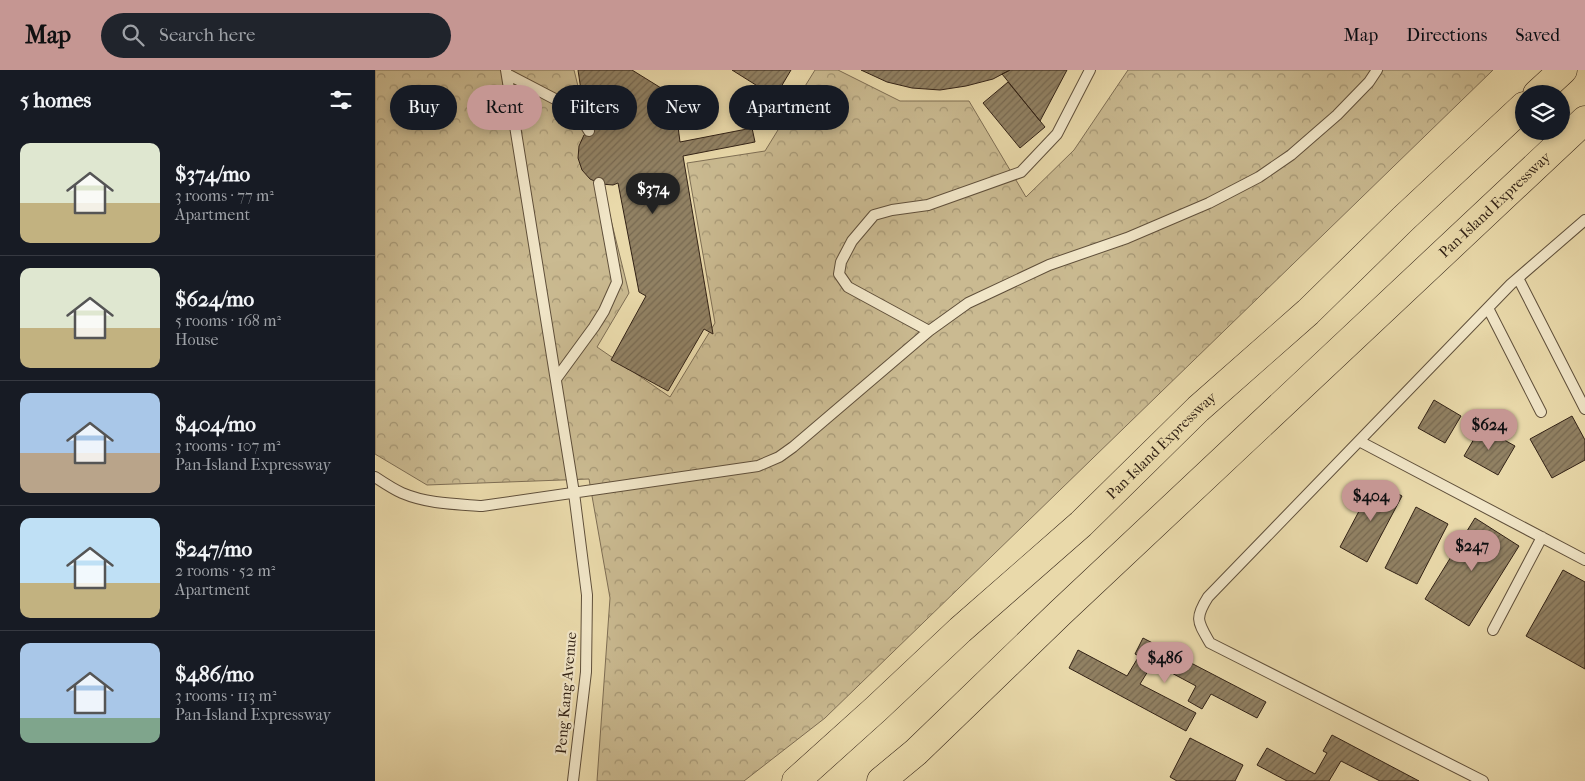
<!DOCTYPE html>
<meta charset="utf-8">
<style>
body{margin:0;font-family:"IM FELL French Canon",serif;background:#20242c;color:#f1f3f6;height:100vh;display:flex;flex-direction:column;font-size:19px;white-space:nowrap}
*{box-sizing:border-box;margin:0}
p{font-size:16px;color:#9ea1a6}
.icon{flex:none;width:28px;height:28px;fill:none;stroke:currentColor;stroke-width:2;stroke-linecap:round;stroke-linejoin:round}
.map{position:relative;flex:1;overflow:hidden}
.panel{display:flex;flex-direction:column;background:#171b24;width:375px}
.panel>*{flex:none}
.guide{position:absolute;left:15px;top:15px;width:475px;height:45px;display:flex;gap:10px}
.fabs{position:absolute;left:1140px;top:15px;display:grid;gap:10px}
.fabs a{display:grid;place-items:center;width:55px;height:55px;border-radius:50%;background:#171b24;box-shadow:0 2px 8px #0003;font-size:25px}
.price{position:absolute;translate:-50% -42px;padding:0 11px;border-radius:18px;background:#c59692;color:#111;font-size:16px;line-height:32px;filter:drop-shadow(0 1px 2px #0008)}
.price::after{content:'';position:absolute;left:50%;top:30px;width:15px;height:11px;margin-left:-8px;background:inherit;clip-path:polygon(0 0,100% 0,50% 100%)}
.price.active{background:#222;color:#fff}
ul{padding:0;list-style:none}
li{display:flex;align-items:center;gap:15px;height:125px;padding:0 20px}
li+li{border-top:1px solid #363941}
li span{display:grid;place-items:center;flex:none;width:140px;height:100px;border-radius:10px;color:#555}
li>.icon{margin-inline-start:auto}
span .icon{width:60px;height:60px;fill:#fffc;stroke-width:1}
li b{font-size:21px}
h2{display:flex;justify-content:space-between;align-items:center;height:60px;padding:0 20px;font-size:21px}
.tag{padding:0 18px;border-radius:22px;background:#171b24;box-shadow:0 2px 8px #0003;font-size:18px;line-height:45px}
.tag.active{background:#c59692;color:#111}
header{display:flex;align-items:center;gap:30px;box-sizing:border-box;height:70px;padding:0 25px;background:#c59692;color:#111}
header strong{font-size:24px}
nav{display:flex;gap:28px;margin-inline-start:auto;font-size:18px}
.search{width:350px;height:45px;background:#20242c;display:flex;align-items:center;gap:12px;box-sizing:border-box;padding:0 18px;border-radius:28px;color:#9ea1a6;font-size:19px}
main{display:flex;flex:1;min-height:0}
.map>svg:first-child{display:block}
.forest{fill:url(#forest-crowns);stroke:#7e6e54}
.building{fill:url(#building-hatch);stroke:#322216}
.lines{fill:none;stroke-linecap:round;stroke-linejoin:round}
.lane-casing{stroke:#60503b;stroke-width:12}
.highway-casing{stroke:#322216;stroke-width:29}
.lane{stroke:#f1e6c8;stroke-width:10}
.highway{stroke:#e9d9aa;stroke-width:28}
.labels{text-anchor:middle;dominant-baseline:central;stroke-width:4.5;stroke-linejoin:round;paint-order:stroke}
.street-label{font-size:15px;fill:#322216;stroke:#f1e6c8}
</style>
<header>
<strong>Map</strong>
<div class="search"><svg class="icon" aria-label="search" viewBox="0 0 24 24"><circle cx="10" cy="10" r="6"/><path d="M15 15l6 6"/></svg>Search here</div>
<nav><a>Map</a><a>Directions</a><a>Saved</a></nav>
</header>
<main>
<section class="panel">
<h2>5 homes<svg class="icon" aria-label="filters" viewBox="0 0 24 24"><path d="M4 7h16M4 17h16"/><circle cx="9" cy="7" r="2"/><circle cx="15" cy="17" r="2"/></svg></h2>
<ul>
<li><span style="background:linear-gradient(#dfe7d0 60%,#c2b280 0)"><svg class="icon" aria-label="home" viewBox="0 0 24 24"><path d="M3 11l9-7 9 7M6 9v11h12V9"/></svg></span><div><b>$374/mo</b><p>3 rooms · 77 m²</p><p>Apartment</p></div></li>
<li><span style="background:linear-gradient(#dfe7d0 60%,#c2b280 0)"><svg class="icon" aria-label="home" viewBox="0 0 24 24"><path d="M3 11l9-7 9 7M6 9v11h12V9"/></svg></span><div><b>$624/mo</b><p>5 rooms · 168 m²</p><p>House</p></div></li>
<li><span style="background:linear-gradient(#a9c7e8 60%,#b9a48a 0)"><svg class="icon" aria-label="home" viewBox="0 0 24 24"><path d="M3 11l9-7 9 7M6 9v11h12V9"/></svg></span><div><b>$404/mo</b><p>3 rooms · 107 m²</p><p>Pan-Island Expressway</p></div></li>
<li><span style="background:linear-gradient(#bfe0f5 65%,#c2b280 0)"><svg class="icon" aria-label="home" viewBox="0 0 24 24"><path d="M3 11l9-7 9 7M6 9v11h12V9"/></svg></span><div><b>$247/mo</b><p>2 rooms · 52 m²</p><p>Apartment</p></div></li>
<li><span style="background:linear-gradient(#a9c7e8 75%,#7fa58c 0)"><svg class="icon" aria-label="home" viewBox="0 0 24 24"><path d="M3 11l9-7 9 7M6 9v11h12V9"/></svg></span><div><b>$486/mo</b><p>3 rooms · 113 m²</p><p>Pan-Island Expressway</p></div></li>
</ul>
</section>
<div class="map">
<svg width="1210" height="711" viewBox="0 0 1210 711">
<defs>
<pattern id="forest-crowns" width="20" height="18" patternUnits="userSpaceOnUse" patternTransform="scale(1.25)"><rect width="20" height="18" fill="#caba91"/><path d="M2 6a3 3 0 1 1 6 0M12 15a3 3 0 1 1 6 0" fill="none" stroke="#a59775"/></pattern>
<pattern id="building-hatch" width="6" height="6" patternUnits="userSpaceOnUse" patternTransform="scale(1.25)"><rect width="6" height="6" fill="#918163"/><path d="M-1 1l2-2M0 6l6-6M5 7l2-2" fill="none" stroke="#776951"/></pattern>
</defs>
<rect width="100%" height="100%" fill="#e9d9aa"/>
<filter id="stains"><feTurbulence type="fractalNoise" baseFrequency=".004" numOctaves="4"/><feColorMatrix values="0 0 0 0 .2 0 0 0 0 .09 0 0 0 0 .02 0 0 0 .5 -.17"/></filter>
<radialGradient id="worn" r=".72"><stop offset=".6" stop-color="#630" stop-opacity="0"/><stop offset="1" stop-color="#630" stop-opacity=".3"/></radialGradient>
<path class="forest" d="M0,0H199L254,223L222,277L295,327L340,253L312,93L390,81L440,0H463L525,31H594L651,127L699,80L753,0H1118L450,648L369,711H222L235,528L214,409L52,415L0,384Z"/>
<path class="building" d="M203,0H257L299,26L305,72L377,58L380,72L308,86L338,264L329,259L293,321L236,290L271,226L264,222L243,113L238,115L226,114L215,109L207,100L203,88L204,76L209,65L219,58L230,54H236L234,45L207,27Z
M357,0H416L400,27Z
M486,0H635L618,9L591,16L565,20L537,18L512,12Z
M635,0H692L665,51L627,4Z
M633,12L670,57L645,78L608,33Z
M1059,330L1086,346L1070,373L1043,358Z
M1197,346L1210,370V390L1177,408L1155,369Z
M1106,357L1140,376L1123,405L1089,386Z
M1000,411L1027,426L992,492L965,477Z
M1041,437L1073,454L1042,514L1010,498Z
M1100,448L1144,476L1094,556L1050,529Z
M1188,500L1210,512V599L1151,566Z
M768,568L891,632L882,648L836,624L827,639L813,631L821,616L778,593L765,614L821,643L811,661L694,598L703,580L752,606L764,586L760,584Z
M957,665L1044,711H1005L966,691L954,711H912L882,695L892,678L940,704L952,683L948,681Z
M815,668L868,695L860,711H802L795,707Z"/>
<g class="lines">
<g class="lane-casing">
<path id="lane" d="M131,0L199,423L212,525L211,602L198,711
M132,4L201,40L214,61
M1143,208L1210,339
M1113,238L1166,342
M554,261L473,217L464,204L466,192L477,171L499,145L517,140L553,135L646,102L682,64L715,0
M181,309L219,257L229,241L242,212L224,113
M984,371L1210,490
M0,407C9,413 18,419 27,423C53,434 80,434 107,436L383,396L404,387L418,377L554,261L593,233L674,195L752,168L834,133L884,107L916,85L962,45L994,12L1002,0
M1118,560L1167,467
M1108,711L835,573C823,552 819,549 833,527L1136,214L1210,150"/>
</g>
<g class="highway-casing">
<g id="highway">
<path d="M1162,24L1188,0"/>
<path id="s1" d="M421,711L501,639L585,560L706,454L823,339L933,242L1028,149L1149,36"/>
<path id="s2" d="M506,711L541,682L685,543L1210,50"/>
</g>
</g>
<use href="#lane" class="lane"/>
<use href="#highway" class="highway"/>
</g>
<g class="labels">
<g class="street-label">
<text stroke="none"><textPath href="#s2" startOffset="842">Pan-Island Expressway</textPath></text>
<text stroke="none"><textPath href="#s1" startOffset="496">Pan-Island Expressway</textPath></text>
<text transform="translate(191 623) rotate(-85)">Peng Kang Avenue</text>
</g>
</g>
<rect width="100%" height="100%" filter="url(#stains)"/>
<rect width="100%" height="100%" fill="url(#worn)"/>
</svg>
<div class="fabs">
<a><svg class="icon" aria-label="layers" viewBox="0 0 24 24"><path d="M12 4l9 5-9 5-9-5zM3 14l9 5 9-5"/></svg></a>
</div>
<b class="price active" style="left:278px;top:145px">$374</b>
<b class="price" style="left:1114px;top:381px">$624</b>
<b class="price" style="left:996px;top:452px">$404</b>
<b class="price" style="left:1097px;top:502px">$247</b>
<b class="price" style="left:790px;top:614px">$486</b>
<div class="guide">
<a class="tag">Buy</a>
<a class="tag active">Rent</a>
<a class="tag">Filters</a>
<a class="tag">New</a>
<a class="tag">Apartment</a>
</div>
</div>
</main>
